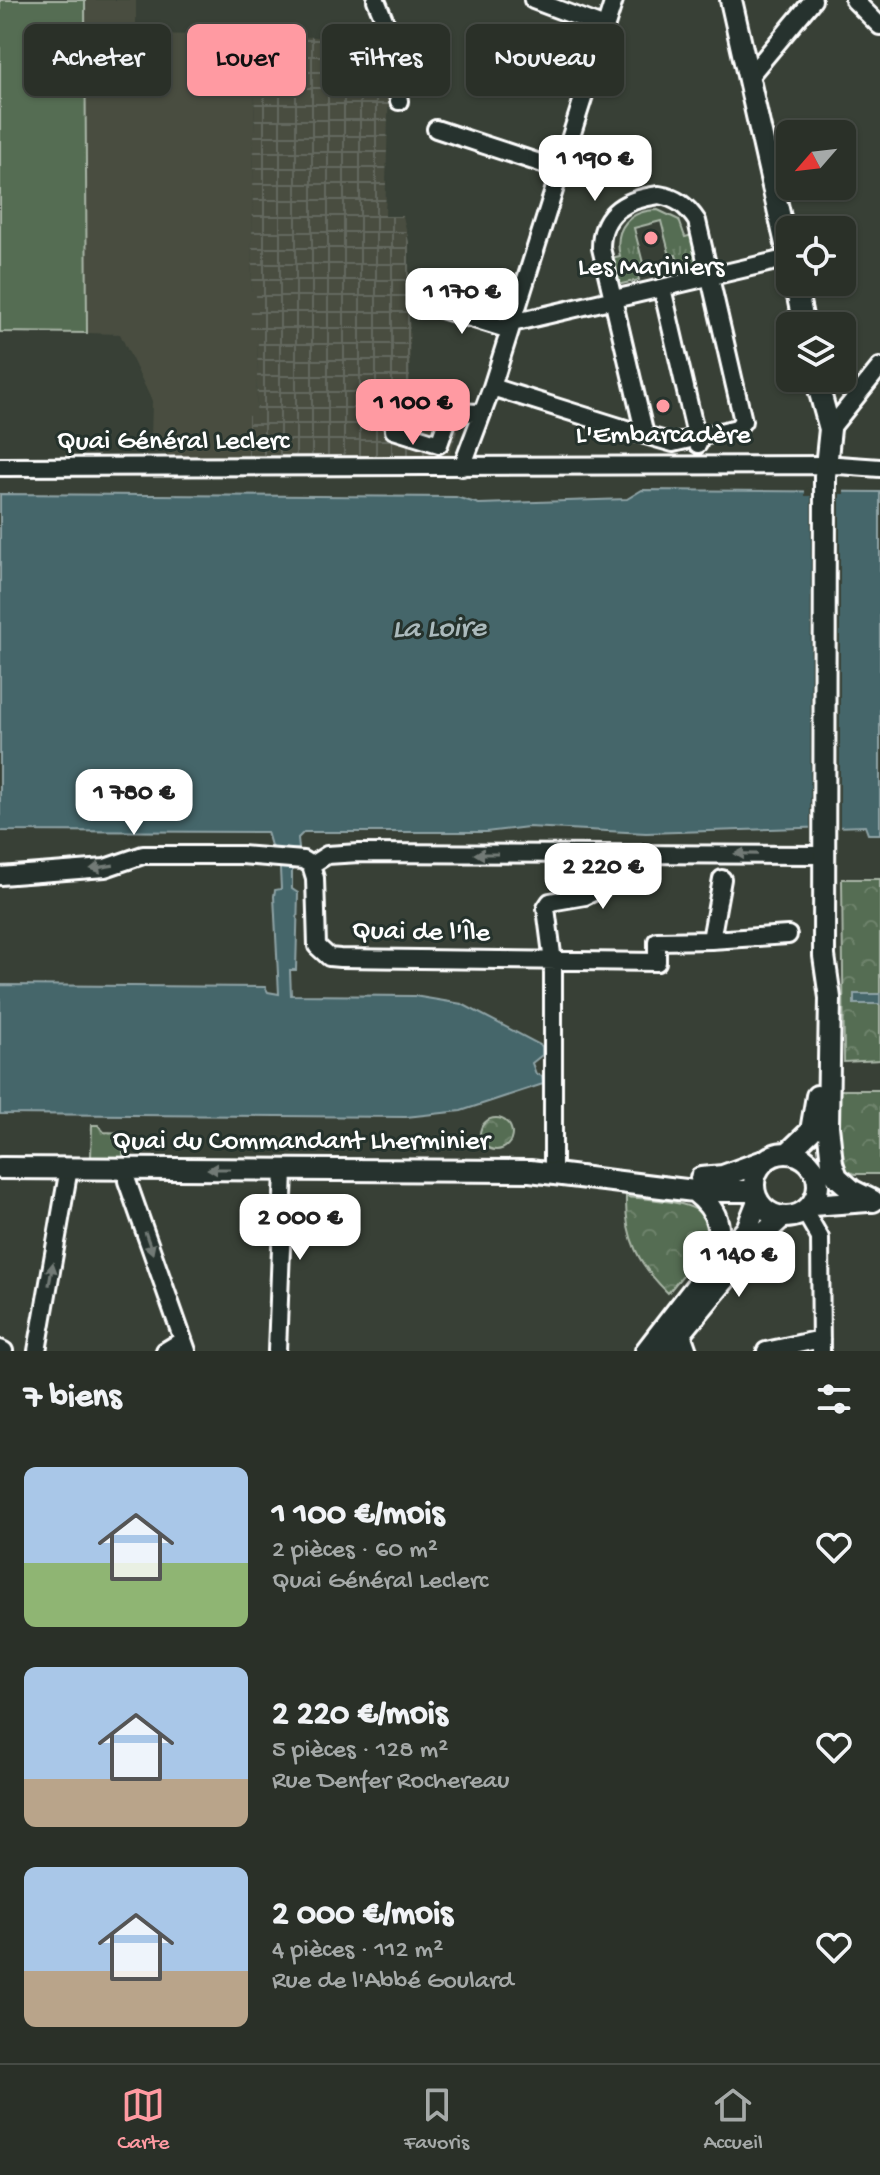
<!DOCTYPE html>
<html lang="fr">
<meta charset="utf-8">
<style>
body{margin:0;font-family:"Gochi Hand",sans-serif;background:#363c34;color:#f1f3f6;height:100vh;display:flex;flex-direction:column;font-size:30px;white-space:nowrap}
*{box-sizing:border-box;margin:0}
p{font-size:26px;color:#a5a9a8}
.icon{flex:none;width:44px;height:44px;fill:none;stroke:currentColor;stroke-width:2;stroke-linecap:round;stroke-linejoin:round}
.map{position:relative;height:1351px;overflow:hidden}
.drawer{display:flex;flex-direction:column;background:#2a3028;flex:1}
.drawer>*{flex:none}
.top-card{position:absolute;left:24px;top:24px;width:832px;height:72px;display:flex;gap:16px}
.needle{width:52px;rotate:242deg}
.fabs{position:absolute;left:776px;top:120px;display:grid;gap:16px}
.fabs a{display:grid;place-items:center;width:80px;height:80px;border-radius:12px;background:#2a3028;box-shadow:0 2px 6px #0004,0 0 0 2px #464b45;font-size:40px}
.price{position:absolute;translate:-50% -68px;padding:0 18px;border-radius:16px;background:#fff;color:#222;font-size:26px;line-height:52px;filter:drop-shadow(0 2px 4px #0008)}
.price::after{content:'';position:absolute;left:50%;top:48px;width:24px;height:18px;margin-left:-12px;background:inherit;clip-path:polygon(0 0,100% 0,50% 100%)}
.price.on{background:#ff9aa2;color:#111}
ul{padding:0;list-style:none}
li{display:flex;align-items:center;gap:24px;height:200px;padding:0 24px}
li span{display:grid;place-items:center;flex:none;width:224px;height:160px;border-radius:12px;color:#555}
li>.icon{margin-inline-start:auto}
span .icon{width:96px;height:96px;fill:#fffc;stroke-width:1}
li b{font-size:34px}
h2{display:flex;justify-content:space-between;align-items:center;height:96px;padding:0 24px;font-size:34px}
.chip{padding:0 28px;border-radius:12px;background:#2a3028;box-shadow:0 2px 6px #0004,0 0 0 2px #464b45;font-size:28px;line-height:72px}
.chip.on{background:#ff9aa2;color:#111}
.tab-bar{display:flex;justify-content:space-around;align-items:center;height:112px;border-top:2px solid #464b45;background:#2a3028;font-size:22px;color:#a5a9a8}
.tab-bar a{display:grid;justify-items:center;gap:4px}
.tab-bar .on{color:#ff9aa2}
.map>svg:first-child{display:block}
.built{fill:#494d41}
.industrial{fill:url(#industrial-grid)}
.grass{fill:url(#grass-tufts);stroke:#aab6a8;stroke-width:2}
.forest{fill:url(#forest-crowns);stroke:#aab6a8;stroke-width:2}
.garden{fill:#556d52;stroke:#aab6a8;stroke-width:2}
.water{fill:#44666b;stroke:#8fa3a6;stroke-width:2}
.pier{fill:#384036}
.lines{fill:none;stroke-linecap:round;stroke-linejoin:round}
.minor-casing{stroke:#fff;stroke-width:22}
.major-casing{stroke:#fff;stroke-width:26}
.minor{stroke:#26332d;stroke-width:16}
.major{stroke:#26332d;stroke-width:20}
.oneway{fill:#727a76}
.poi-dot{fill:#ff9aa2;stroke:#26332d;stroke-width:3}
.labels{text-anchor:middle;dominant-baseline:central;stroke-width:6;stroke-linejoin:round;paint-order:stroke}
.poi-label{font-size:28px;fill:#fff;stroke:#26332d}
.street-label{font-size:28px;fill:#fff;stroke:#26332d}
.water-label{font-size:30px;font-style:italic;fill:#abbabc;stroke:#26332d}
</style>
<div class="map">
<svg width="880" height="1351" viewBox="0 0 880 1351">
<defs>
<pattern id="industrial-grid" width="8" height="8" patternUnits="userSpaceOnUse" patternTransform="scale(2)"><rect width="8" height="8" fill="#494d41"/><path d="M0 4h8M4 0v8" fill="none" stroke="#64685e"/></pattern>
<pattern id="grass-tufts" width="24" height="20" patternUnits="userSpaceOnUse" patternTransform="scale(2)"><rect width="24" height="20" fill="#556d52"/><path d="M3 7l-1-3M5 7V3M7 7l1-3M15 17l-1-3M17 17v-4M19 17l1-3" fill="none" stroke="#6e836c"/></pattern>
<pattern id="forest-crowns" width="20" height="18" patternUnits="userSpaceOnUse" patternTransform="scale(2)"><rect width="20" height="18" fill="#556d52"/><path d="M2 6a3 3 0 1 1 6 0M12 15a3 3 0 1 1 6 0" fill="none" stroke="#6e836c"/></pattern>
</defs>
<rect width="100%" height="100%" fill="#384036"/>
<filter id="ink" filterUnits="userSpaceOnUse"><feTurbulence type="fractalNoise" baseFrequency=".0125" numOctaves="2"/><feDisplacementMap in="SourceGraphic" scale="16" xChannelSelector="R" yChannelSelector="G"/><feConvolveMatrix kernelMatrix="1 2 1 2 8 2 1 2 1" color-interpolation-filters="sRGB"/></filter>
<g filter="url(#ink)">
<path class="built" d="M85,0H136V27L143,34L256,36L251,291L256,292V305H251V338H258L256,416H248V459H167L169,439L151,440L152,401L120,334L87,333Z"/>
<path class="industrial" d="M256,36L321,37L323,54L376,53L375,84H389L385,216H403L409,242L410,403L462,414L448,461L248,459V416L256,415L258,339L250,338L251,305H256V293L251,292Z"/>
<path class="grass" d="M658,210L679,220L685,237L696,234L704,265L681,271L676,255L670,256L661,221L634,228L643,263L636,265L639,280L617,285L611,258L620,256C613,228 630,210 658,210Z
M92,1125H98L104,1132L124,1133L123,1158L91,1157Z"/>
<path class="forest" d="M842,879H880V1060L844,1062Z
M839,1090H880V1174H855L845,1170L840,1158Z
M480 1134a16 16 0 1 1 32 0a16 16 0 1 1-32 0Z
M626,1197C650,1200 729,1199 706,1244C696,1261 680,1278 668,1293C638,1264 625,1238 626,1197Z"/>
<path class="garden" d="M0,0H85L87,333L0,332Z"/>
<path class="water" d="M642,490L880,492V834H868L865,826L646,833L528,827L486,832H304L298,838L299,849L292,850V889L298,893L296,970H290L291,995L414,996L462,1004L542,1046V1055L532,1063L536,1074L542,1076L543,1084L461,1111L406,1117L0,1114V985L265,987L268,992L279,994L274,896L275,890L281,889L279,850L272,849L267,832L0,831V494L456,497L479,504L627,499Z
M854,994H880V1004H854Z"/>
<path class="pier" d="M844,488V494H840V831L810,832L811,496H805V489Z"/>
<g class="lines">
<g class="minor-casing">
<path id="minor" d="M376,0L387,27L399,101
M533,0L605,27
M854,0L880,26
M748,78L813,0
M436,129L561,170
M659,195C677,198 687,206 697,221L743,421L737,428L673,443L645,435L601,248C601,212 627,199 659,195Z
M662,288L698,444
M425,304L510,330
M512,323L789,258
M492,387L645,435
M451,410L439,444L394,430L393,410L482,413
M830,429L880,367
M0,467L838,465L880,468
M462,467L492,387L614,0
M311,865L315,878L317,946L329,957L340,958L657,962V941L711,940L722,879
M311,865L327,855L359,853L824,855
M0,876L105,868L143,855H241L303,860L311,865
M711,940L788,935
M128,1169L127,1181L187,1351
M553,1173V962L546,908L550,902L585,896L620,879L624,855
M805,1212L820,1238L821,1351
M682,1334L688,1351
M0,1349L4,1351
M37,1351L69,1168
M165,1351L183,1340
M277,1351L284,1171
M766,1351L821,1339"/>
</g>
<g class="major-casing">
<path id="major" d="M731,0L790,262
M795,282L804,326
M816,378L830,429L825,476L824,956L830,998L828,1126L832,1163L837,1177L853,1191L873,1201
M754 1185a32 32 0 1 1 64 0a32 32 0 1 1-64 0Z
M788,1153L811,1131L817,1096
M0,1168L530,1171L694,1191H754
M701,1178L723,1176L764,1161
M694,1191C721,1212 724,1232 710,1263
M812,1205L868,1201
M646,1351L704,1276L747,1229L758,1201
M666,1351L759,1238L781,1218"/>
</g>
<use href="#minor" class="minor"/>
<use href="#major" class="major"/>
</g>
<defs><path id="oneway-solid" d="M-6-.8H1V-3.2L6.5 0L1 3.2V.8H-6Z" transform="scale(2)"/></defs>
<g class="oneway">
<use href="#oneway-solid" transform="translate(486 854) rotate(-180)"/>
<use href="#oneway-solid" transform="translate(746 854) rotate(-179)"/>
<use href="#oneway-solid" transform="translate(102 867) rotate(171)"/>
<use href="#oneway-solid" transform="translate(219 1169) rotate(-180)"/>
<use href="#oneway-solid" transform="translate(149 1243) rotate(71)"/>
<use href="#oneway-solid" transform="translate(51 1274) rotate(-80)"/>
</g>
</g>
<g class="poi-dot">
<circle cx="651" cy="238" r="8"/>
<circle cx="663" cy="406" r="8"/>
</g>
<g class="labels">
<g class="poi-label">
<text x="651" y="268">Les Mariniers</text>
<text x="663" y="436">L'Embarcadère</text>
</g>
<g class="street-label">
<text x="173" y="442">Quai Général Leclerc</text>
<text transform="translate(421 933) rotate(1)">Quai de l'Île</text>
<text x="301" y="1142">Quai du Commandant Lherminier</text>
</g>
<g class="water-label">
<text transform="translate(439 630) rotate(-1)">La Loire</text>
</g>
</g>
</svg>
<div class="fabs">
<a><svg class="needle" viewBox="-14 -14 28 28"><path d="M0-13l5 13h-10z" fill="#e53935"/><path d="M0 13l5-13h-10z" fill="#a5a9a8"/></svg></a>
<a><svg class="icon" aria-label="locate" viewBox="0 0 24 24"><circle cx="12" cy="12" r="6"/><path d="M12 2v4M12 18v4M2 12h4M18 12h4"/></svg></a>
<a><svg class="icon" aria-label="layers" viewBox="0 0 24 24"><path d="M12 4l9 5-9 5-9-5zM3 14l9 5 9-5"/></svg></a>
</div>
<b class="price" style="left:595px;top:203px">1 190 €</b>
<b class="price" style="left:462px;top:336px">1 170 €</b>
<b class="price on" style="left:413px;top:447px">1 100 €</b>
<b class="price" style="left:134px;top:837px">1 780 €</b>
<b class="price" style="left:603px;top:911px">2 220 €</b>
<b class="price" style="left:300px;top:1262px">2 000 €</b>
<b class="price" style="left:739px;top:1299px">1 140 €</b>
<div class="top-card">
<a class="chip">Acheter</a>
<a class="chip on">Louer</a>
<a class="chip">Filtres</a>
<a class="chip">Nouveau</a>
</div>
</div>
<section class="drawer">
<h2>7 biens<svg class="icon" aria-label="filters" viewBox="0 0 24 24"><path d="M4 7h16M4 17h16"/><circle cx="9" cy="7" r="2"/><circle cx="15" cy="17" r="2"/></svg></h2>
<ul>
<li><span style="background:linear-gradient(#a9c7e8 60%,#8fb573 0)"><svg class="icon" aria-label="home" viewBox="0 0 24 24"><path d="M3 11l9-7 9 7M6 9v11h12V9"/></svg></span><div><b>1 100 €/mois</b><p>2 pièces · 60 m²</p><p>Quai Général Leclerc</p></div><svg class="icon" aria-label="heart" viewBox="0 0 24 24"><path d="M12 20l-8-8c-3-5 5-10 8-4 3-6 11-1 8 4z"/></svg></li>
<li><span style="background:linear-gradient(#a9c7e8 70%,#b9a48a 0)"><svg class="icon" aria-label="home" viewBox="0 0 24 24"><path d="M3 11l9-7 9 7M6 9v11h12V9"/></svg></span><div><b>2 220 €/mois</b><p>5 pièces · 128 m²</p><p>Rue Denfer Rochereau</p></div><svg class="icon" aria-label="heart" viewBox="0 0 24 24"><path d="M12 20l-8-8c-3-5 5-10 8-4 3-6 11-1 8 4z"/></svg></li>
<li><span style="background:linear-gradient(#a9c7e8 65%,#b9a48a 0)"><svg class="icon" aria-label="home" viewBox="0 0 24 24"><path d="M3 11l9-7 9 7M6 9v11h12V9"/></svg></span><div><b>2 000 €/mois</b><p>4 pièces · 112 m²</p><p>Rue de l'Abbé Goulard</p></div><svg class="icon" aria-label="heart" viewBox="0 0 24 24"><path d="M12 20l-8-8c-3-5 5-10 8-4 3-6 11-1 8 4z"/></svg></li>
</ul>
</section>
<nav class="tab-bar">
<a class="on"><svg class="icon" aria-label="map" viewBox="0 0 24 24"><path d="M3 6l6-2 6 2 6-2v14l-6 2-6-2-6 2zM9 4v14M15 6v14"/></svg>Carte</a>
<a><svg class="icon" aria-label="saved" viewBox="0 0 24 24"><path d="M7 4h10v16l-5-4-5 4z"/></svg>Favoris</a>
<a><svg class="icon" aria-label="home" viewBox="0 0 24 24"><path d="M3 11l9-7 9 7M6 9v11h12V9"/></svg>Accueil</a>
</nav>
